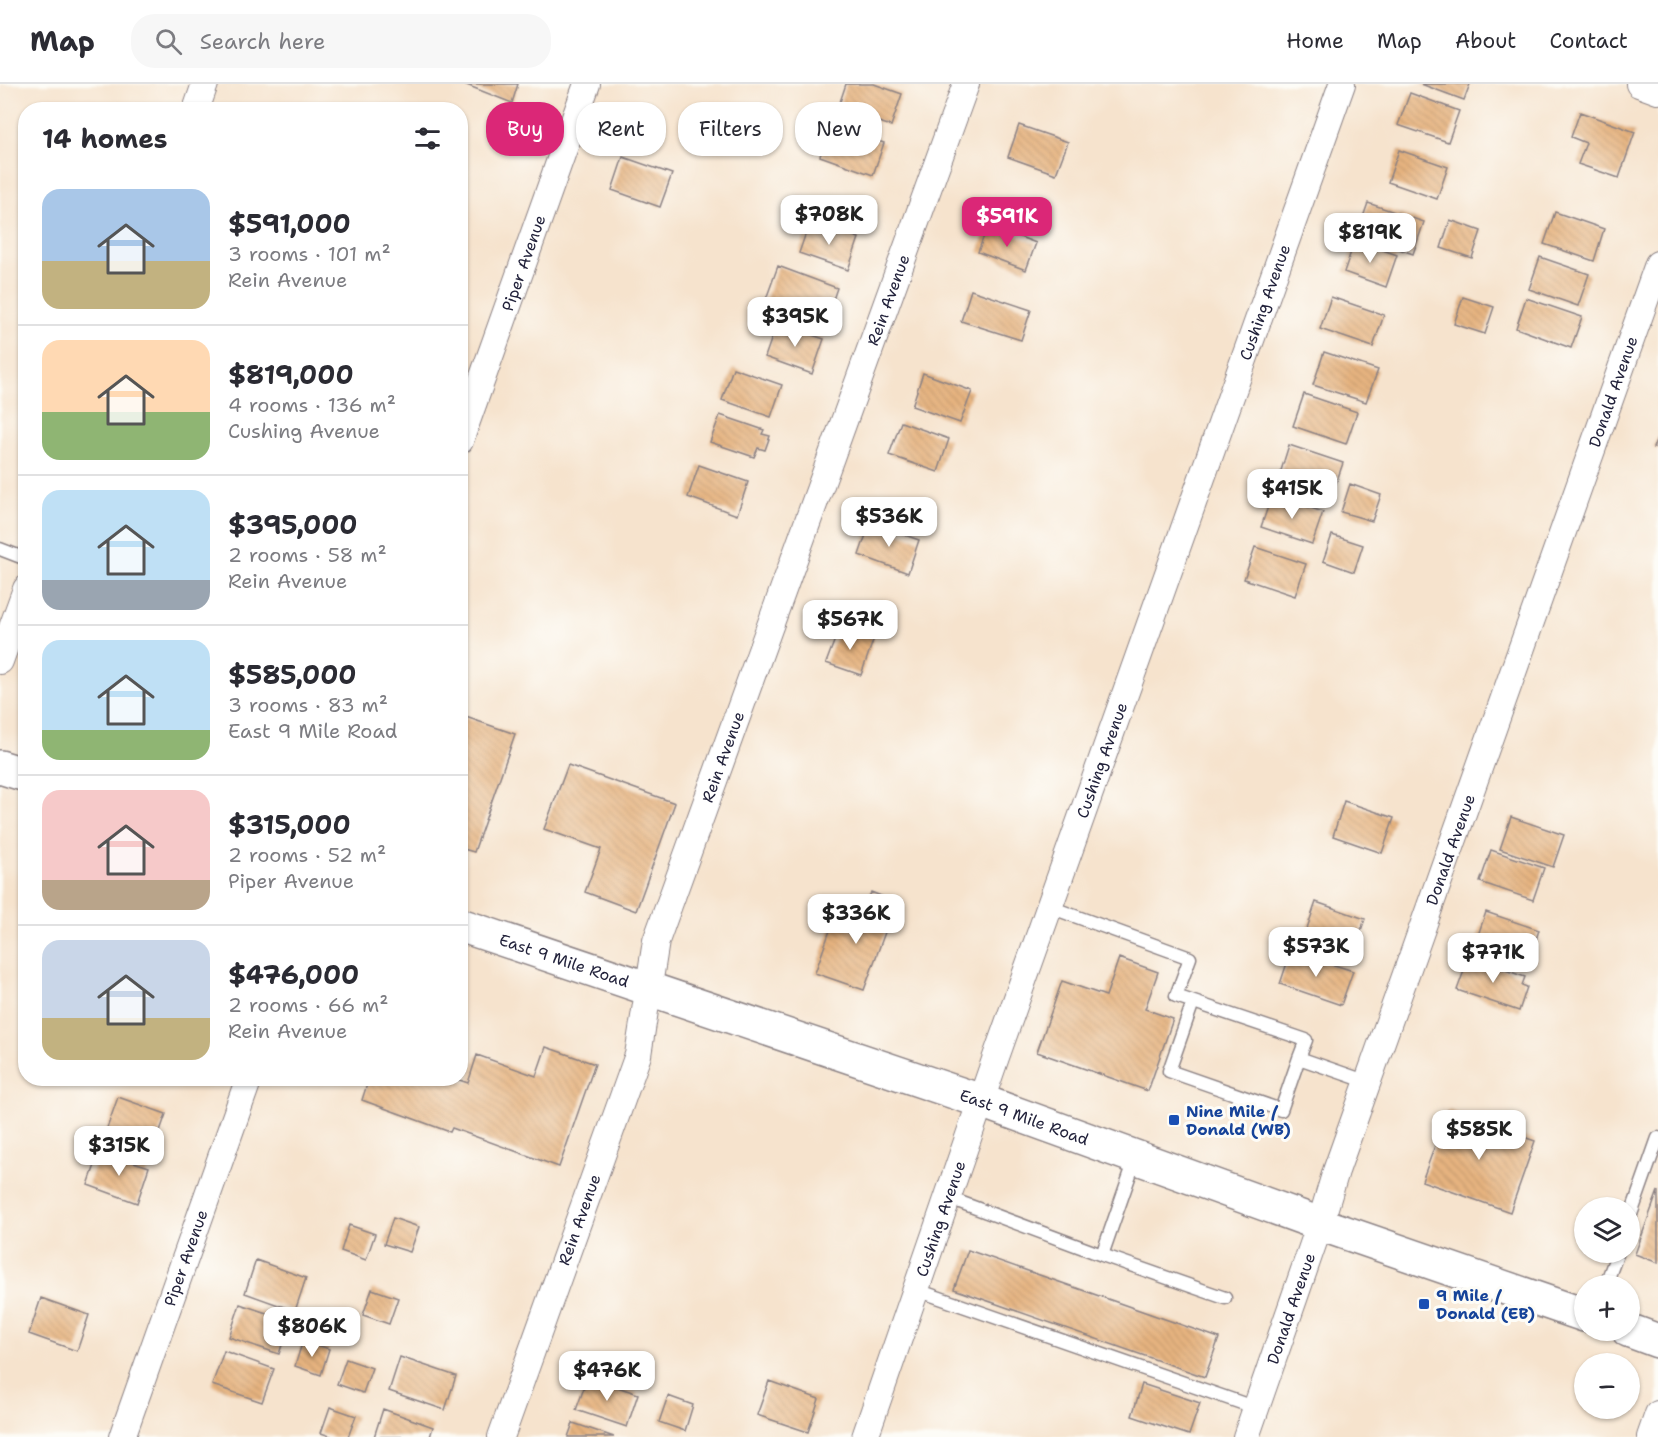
<!DOCTYPE html>
<meta charset="utf-8">
<style>
body{margin:0;font-family:"Shantell Sans",sans-serif;background:#f7f7f7;color:#2b2b33;height:100vh;display:flex;flex-direction:column;font-size:22px;white-space:nowrap}
*{box-sizing:border-box;margin:0}
p{font-size:20px;color:#7c7c81}
.icon{flex:none;width:33px;height:33px;fill:none;stroke:currentColor;stroke-width:2;stroke-linecap:round;stroke-linejoin:round}
.map{position:relative;flex:1;overflow:hidden}
.panel{position:absolute;left:18px;top:18px;width:450px;height:984px;display:flex;flex-direction:column;background:#fff;border-radius:24px;box-shadow:0 2px 4px #0004}
.panel>*{flex:none}
.banner{position:absolute;left:486px;top:18px;width:570px;height:54px;display:flex;gap:12px}
.tools{position:absolute;left:1574px;top:1113px;display:grid;gap:12px}
.tools a{display:grid;place-items:center;width:66px;height:66px;border-radius:50%;background:#fff;box-shadow:0 2px 4px #0004;font-size:30px}
.price{position:absolute;translate:-50% -51px;padding:0 14px;border-radius:12px;background:#fff;color:#222;font-size:20px;line-height:39px;filter:drop-shadow(0 2px 3px #0008)}
.price::after{content:'';position:absolute;left:50%;top:36px;width:18px;height:14px;margin-left:-9px;background:inherit;clip-path:polygon(0 0,100% 0,50% 100%)}
.price.on{background:#db2777;color:#fff}
ul{padding:0;list-style:none}
li{display:flex;align-items:center;gap:18px;height:150px;padding:0 24px}
li+li{border-top:2px solid #e1e1e2}
li span{display:grid;place-items:center;flex:none;width:168px;height:120px;border-radius:18px;color:#555}
li>.icon{margin-inline-start:auto}
span .icon{width:72px;height:72px;fill:#fffc;stroke-width:1}
li b{font-size:26px}
h2{display:flex;justify-content:space-between;align-items:center;height:72px;padding:0 24px;font-size:26px}
.chip{padding:0 21px;border-radius:24px;background:#fff;box-shadow:0 2px 4px #0004;font-size:21px;line-height:54px}
.chip.on{background:#db2777;color:#fff}
header{display:flex;align-items:center;gap:36px;box-sizing:border-box;height:84px;padding:0 30px;background:#fff;border-bottom:2px solid #e1e1e2}
header strong{font-size:28px}
nav{display:flex;gap:33px;margin-inline-start:auto;font-size:21px}
.search{width:420px;height:54px;background:#f7f7f7;display:flex;align-items:center;gap:15px;box-sizing:border-box;padding:0 21px;border-radius:24px;color:#7c7c81;font-size:22px}
.map>svg:first-child{display:block}
.building{fill:url(#building-back-hatch)}
.lines{fill:none;stroke-linecap:round;stroke-linejoin:round}
.service-casing{stroke:#8c8284;stroke-width:15}
.minor-casing{stroke:#8c8284;stroke-width:28}
.secondary-casing{stroke:#8c8284;stroke-width:36}
.service{stroke:#fff;stroke-width:12}
.minor{stroke:#fff;stroke-width:26}
.secondary{stroke:#fff;stroke-width:33}
.transit-dot{fill:#1a4fb4;stroke:#fdfcf7;stroke-width:2}
.labels{text-anchor:middle;dominant-baseline:central;stroke-width:6;stroke-linejoin:round;paint-order:stroke}
.street-label{font-size:16px;fill:#22223b;stroke:#fdfcf7}
.transit-label{font-size:16px;font-weight:bold;fill:#164399;stroke:#fdfcf7;text-anchor:start}
</style>
<header>
<strong>Map</strong>
<div class="search"><svg class="icon" aria-label="search" viewBox="0 0 24 24"><circle cx="10" cy="10" r="6"/><path d="M15 15l6 6"/></svg>Search here</div>
<nav><a>Home</a><a>Map</a><a>About</a><a>Contact</a></nav>
</header>
<div class="map">
<svg width="1658" height="1353" viewBox="0 0 1658 1353">
<defs>
<pattern id="building-back-hatch" width="6" height="6" patternUnits="userSpaceOnUse" patternTransform="scale(1.5)"><rect width="6" height="6" fill="#e6b37f"/><path d="M-1 5l2 2M0 0l6 6M5-1l2 2" fill="none" stroke="#c59a6f"/></pattern>
</defs>
<rect width="100%" height="100%" fill="#fdfcf7"/>
<filter id="ink" filterUnits="userSpaceOnUse"><feTurbulence type="fractalNoise" baseFrequency=".0167" numOctaves="2"/><feDisplacementMap in="SourceGraphic" scale="12" xChannelSelector="R" yChannelSelector="G"/><feConvolveMatrix kernelMatrix="1 2 1 2 8 2 1 2 1" color-interpolation-filters="sRGB"/></filter>
<filter id="wash" filterUnits="userSpaceOnUse"><feTurbulence type="fractalNoise" baseFrequency=".008" numOctaves="4" result="noise"/><feDisplacementMap in="SourceGraphic" scale="24" xChannelSelector="R" yChannelSelector="G"/><feGaussianBlur stdDeviation="1.35" result="paint"/><feColorMatrix in="noise" values="0 0 0 0 0 0 0 0 0 0 0 0 0 0 0 0 0 1.4 0 .05"/><feComposite in="paint" operator="in"/></filter>
<g filter="url(#wash)">
<rect width="100%" height="100%" fill="#f6e3cd"/>
<g id="blocks">
<path class="building" d="M464,0H518L512,19Z
M846,0H874L902,10L891,42L838,24Z
M1421,0H1470L1464,16Z
M1410,9L1459,27L1448,58L1398,41Z
M1580,28L1635,48L1619,94L1578,80L1586,59L1571,53Z
M831,41L884,59L873,91L820,72Z
M1019,41L1068,58L1056,90L1008,73Z
M1399,66L1448,83L1437,115L1388,98Z
M623,73L672,90L660,123L612,106Z
M1368,119L1424,138L1413,170L1357,150Z
M1555,128L1604,145L1594,177L1544,160Z
M1450,136L1481,147L1472,174L1441,164Z
M810,137L859,154L848,186L799,169Z
M988,141L1036,159L1026,186L978,168Z
M1355,156L1397,171L1386,203L1344,188Z
M1540,173L1589,190L1578,222L1529,205Z
M778,182L837,204L826,236L766,215Z
M971,206L1031,226L1021,256L961,237Z
M1331,213L1384,231L1373,263L1320,245Z
M1463,213L1494,223L1485,250L1454,240Z
M1526,214L1582,233L1571,264L1516,244Z
M777,239L824,255L812,290L765,273Z
M1324,268L1378,286L1366,318L1313,301Z
M733,284L782,301L771,333L722,316Z
M923,289L972,307L960,339L912,322Z
M1304,310L1357,328L1346,360L1293,342Z
M720,331L764,346L762,350L770,352L765,366L758,364L754,373L710,358Z
M901,338L949,355L938,388L889,371Z
M1658,351V365L1653,364Z
M1289,361L1343,379L1332,411L1279,393Z
M699,381L748,398L737,431L688,413Z
M1350,400L1381,411L1372,437L1341,428Z
M1272,411L1323,428L1312,460L1261,443Z
M870,439L919,456L908,489L859,471Z
M1332,451L1363,461L1354,488L1323,477Z
M1255,463L1306,480L1295,512L1244,495Z
M840,542L874,554L861,591L826,579Z
M460,631L515,650L474,768L460,764Z
M568,681L675,719L636,827L585,808L601,765L544,745Z
M1344,717L1394,734L1382,769L1333,752Z
M1511,733L1564,751L1553,783L1500,765Z
M1491,766L1544,784L1533,816L1480,798Z
M871,808L896,818L864,906L815,889L833,838L857,847Z
M1316,818L1365,835L1353,869L1304,853Z
M1486,828L1539,846L1529,878L1475,860Z
M1291,867L1353,887L1341,921L1280,900Z
M1469,873L1525,893L1522,901L1527,903L1519,927L1457,906Z
M1119,874L1158,888L1145,925L1173,935L1148,1007L1037,968L1062,897L1106,912Z
M546,963L595,980L559,1083L452,1044L450,1048L362,1016L369,994H454L468,999L477,971L536,992Z
M118,1013L166,1030L154,1064L106,1047Z
M1448,1026L1535,1057L1510,1128L1422,1097Z
M100,1067L149,1083L137,1119L88,1101Z
M1658,1107V1179L1635,1170Z
M393,1134L419,1143L410,1168L384,1160Z
M349,1141L375,1150L366,1176L341,1167Z
M968,1166L1219,1254L1205,1293L954,1205Z
M256,1176L306,1194L295,1227L245,1209Z
M372,1205L398,1214L389,1240L363,1231Z
M41,1214L89,1231L77,1267L29,1250Z
M240,1220L290,1237L279,1270L229,1253Z
M303,1256L329,1265L321,1291L295,1282Z
M224,1267L274,1285L262,1318L212,1301Z
M400,1273L456,1292L445,1326L389,1307Z
M346,1275L372,1284L363,1309L337,1300Z
M588,1293L638,1310L627,1343L576,1326Z
M769,1297L819,1315L808,1348L757,1331Z
M1142,1300L1200,1319L1189,1351L1132,1332Z
M668,1312L693,1321L685,1347L659,1338Z
M330,1323L356,1332L348,1353H333L321,1349Z
M383,1325L433,1343L430,1353H374Z
M573,1339L614,1353H568Z"/>
</g>
</g>
<g filter="url(#ink)">
<use href="#blocks" fill-opacity="0" stroke="#8c8284" stroke-width="1.5"/>
<g class="lines">
<g class="service-casing">
<path id="service" d="M0,465L26,475
M1050,823L1190,874L1176,912L1306,956L1299,974L1368,998
M1193,918L1169,987L1281,1026L1299,974
M949,1114L1102,1171L1136,1073
M1629,1136L1658,1054
M1102,1171L1225,1214
M1605,1202L1618,1168
M917,1206L1256,1324"/>
</g>
<g class="minor-casing">
<g id="minor">
<path d="M1639,0L1658,7"/>
<path d="M196,26L205,0"/>
<path id="s1" d="M460,357L587,0"/>
<path d="M0,577L26,505"/>
<path id="s2" d="M122,1353L249,994"/>
<path id="s3" d="M501,1353L638,971L656,857L966,0"/>
<path id="s4" d="M865,1353L996,973L1342,0"/>
<path id="s5" d="M1246,1353L1320,1140L1336,1087L1658,180"/>
<path d="M1650,1353L1658,1330"/>
</g>
</g>
<g class="secondary-casing">
<g id="secondary">
<path d="M0,683L26,691"/>
<path id="s6" d="M460,841L981,1017L1320,1140L1584,1231"/>
<path d="M1628,1246L1658,1257"/>
</g>
</g>
<use href="#service" class="service"/>
<use href="#minor" class="minor"/>
<use href="#secondary" class="secondary"/>
</g>
</g>
<g class="transit-dot">
<rect x="1168" y="1030" width="12" height="12" rx="3"/>
<rect x="1418" y="1214" width="12" height="12" rx="3"/>
</g>
<g class="labels">
<g class="street-label">
<text stroke="none"><textPath href="#s1" startOffset="189">Piper Avenue</textPath></text>
<text stroke="none"><textPath href="#s3" startOffset="1203">Rein Avenue</textPath></text>
<text stroke="none"><textPath href="#s4" startOffset="1203">Cushing Avenue</textPath></text>
<text stroke="none"><textPath href="#s5" startOffset="1108">Donald Avenue</textPath></text>
<text stroke="none"><textPath href="#s3" startOffset="717">Rein Avenue</textPath></text>
<text stroke="none"><textPath href="#s4" startOffset="717">Cushing Avenue</textPath></text>
<text stroke="none"><textPath href="#s5" startOffset="622">Donald Avenue</textPath></text>
<text stroke="none"><textPath href="#s6" startOffset="110">East 9 Mile Road</textPath></text>
<text stroke="none"><textPath href="#s6" startOffset="596">East 9 Mile Road</textPath></text>
<text stroke="none"><textPath href="#s4" startOffset="231">Cushing Avenue</textPath></text>
<text stroke="none"><textPath href="#s3" startOffset="231">Rein Avenue</textPath></text>
<text stroke="none"><textPath href="#s2" startOffset="190">Piper Avenue</textPath></text>
<text stroke="none"><textPath href="#s5" startOffset="136">Donald Avenue</textPath></text>
</g>
<g class="transit-label">
<text x="1186" y="1027">Nine Mile /<tspan x="1186" dy="18">Donald (WB)</tspan></text>
<text x="1436" y="1211">9 Mile /<tspan x="1436" dy="18">Donald (EB)</tspan></text>
</g>
</g>
</svg>
<div class="tools">
<a><svg class="icon" aria-label="layers" viewBox="0 0 24 24"><path d="M12 4l9 5-9 5-9-5zM3 14l9 5 9-5"/></svg></a>
<a>+</a>
<a>−</a>
</div>
<b class="price" style="left:829px;top:162px">$708K</b>
<b class="price on" style="left:1007px;top:164px">$591K</b>
<b class="price" style="left:1370px;top:180px">$819K</b>
<b class="price" style="left:795px;top:264px">$395K</b>
<b class="price" style="left:1292px;top:436px">$415K</b>
<b class="price" style="left:889px;top:464px">$536K</b>
<b class="price" style="left:850px;top:567px">$567K</b>
<b class="price" style="left:856px;top:861px">$336K</b>
<b class="price" style="left:1316px;top:894px">$573K</b>
<b class="price" style="left:1493px;top:900px">$771K</b>
<b class="price" style="left:1479px;top:1077px">$585K</b>
<b class="price" style="left:119px;top:1093px">$315K</b>
<b class="price" style="left:312px;top:1274px">$806K</b>
<b class="price" style="left:607px;top:1318px">$476K</b>
<div class="banner">
<a class="chip on">Buy</a>
<a class="chip">Rent</a>
<a class="chip">Filters</a>
<a class="chip">New</a>
</div>
<section class="panel">
<h2>14 homes<svg class="icon" aria-label="filters" viewBox="0 0 24 24"><path d="M4 7h16M4 17h16"/><circle cx="9" cy="7" r="2"/><circle cx="15" cy="17" r="2"/></svg></h2>
<ul>
<li><span style="background:linear-gradient(#a9c7e8 60%,#c2b280 0)"><svg class="icon" aria-label="home" viewBox="0 0 24 24"><path d="M3 11l9-7 9 7M6 9v11h12V9"/></svg></span><div><b>$591,000</b><p>3 rooms · 101 m²</p><p>Rein Avenue</p></div></li>
<li><span style="background:linear-gradient(#ffd9b3 60%,#8fb573 0)"><svg class="icon" aria-label="home" viewBox="0 0 24 24"><path d="M3 11l9-7 9 7M6 9v11h12V9"/></svg></span><div><b>$819,000</b><p>4 rooms · 136 m²</p><p>Cushing Avenue</p></div></li>
<li><span style="background:linear-gradient(#bfe0f5 75%,#9aa5b1 0)"><svg class="icon" aria-label="home" viewBox="0 0 24 24"><path d="M3 11l9-7 9 7M6 9v11h12V9"/></svg></span><div><b>$395,000</b><p>2 rooms · 58 m²</p><p>Rein Avenue</p></div></li>
<li><span style="background:linear-gradient(#bfe0f5 75%,#8fb573 0)"><svg class="icon" aria-label="home" viewBox="0 0 24 24"><path d="M3 11l9-7 9 7M6 9v11h12V9"/></svg></span><div><b>$585,000</b><p>3 rooms · 83 m²</p><p>East 9 Mile Road</p></div></li>
<li><span style="background:linear-gradient(#f6c9c9 75%,#b9a48a 0)"><svg class="icon" aria-label="home" viewBox="0 0 24 24"><path d="M3 11l9-7 9 7M6 9v11h12V9"/></svg></span><div><b>$315,000</b><p>2 rooms · 52 m²</p><p>Piper Avenue</p></div></li>
<li><span style="background:linear-gradient(#c9d6e8 65%,#c2b280 0)"><svg class="icon" aria-label="home" viewBox="0 0 24 24"><path d="M3 11l9-7 9 7M6 9v11h12V9"/></svg></span><div><b>$476,000</b><p>2 rooms · 66 m²</p><p>Rein Avenue</p></div></li>
</ul>
</section>
</div>
